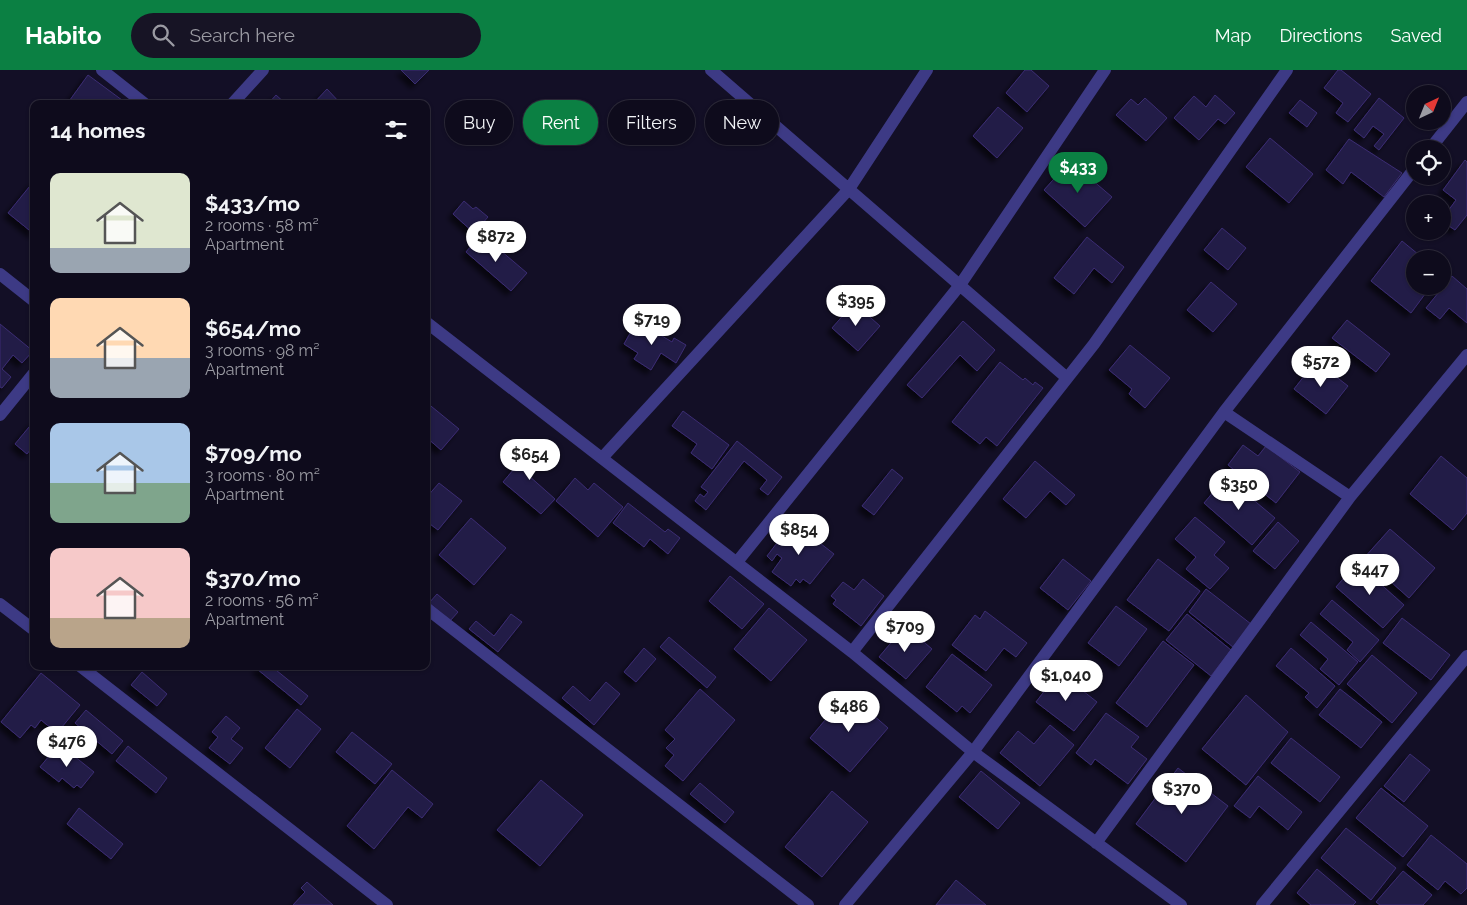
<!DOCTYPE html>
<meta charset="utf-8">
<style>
body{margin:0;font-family:Raleway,sans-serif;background:#171425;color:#f1f3f6;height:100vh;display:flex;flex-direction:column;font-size:19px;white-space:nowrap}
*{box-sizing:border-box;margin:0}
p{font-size:16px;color:#9b9ba3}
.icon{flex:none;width:28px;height:28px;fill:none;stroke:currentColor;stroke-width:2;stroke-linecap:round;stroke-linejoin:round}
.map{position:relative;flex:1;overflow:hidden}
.details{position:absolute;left:30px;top:30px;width:400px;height:570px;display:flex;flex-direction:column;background:#0e0b1c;border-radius:10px;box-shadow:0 1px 4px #0004,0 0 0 1px #2e2b3b}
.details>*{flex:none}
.banner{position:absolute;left:445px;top:30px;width:475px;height:45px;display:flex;gap:10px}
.needle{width:32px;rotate:43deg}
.buttons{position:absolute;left:1406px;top:15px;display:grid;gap:10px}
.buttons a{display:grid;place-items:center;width:45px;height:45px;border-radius:50%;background:#0e0b1c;box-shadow:0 1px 4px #0004,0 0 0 1px #2e2b3b;font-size:25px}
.price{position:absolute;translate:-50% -42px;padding:0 11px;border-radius:18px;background:#fff;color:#222;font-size:16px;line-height:32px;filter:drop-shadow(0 1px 2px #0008)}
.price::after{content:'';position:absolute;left:50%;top:30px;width:15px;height:11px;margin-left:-8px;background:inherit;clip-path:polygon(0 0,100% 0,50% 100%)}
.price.selected{background:#0b8043;color:#fff}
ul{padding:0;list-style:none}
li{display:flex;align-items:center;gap:15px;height:125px;padding:0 20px}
li span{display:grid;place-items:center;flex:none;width:140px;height:100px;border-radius:10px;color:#555}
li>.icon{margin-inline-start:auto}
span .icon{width:60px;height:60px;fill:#fffc;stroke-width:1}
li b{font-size:21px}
h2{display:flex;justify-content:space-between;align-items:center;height:60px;padding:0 20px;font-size:21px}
.tag{padding:0 18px;border-radius:22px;background:#0e0b1c;box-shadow:0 1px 4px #0004,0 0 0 1px #2e2b3b;font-size:18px;line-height:45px}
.tag.selected{background:#0b8043;color:#fff}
header{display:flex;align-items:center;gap:30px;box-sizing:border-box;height:70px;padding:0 25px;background:#0b8043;color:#fff}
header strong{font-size:24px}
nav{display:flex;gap:28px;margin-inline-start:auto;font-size:18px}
.search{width:350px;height:45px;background:#171425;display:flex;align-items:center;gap:12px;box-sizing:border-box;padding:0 18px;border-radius:28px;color:#9b9ba3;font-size:19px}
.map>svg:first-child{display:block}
.building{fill:#241b47;stroke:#3b2d73;filter:url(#shadow)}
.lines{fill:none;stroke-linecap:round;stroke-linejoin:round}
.minor{stroke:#3d3a85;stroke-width:12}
</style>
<header>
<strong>Habito</strong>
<div class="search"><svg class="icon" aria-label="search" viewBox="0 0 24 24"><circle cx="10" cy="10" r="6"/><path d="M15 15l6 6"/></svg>Search here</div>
<nav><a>Map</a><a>Directions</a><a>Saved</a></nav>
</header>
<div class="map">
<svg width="1467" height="835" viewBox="0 0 1467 835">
<defs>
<filter id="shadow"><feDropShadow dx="-4.5" dy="4.5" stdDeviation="2.5" flood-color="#0009"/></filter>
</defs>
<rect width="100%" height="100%" fill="#130f26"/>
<path class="building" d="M401,0H429L415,14Z
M1025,0H1031L1049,16L1027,42L1006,23Z
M1338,0H1341L1371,24L1348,52L1336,43L1343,33L1324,18Z
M88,5L126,33L125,34H67Z
M327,19L341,34H313Z
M276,25L286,34H268Z
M1215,25L1235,43L1225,54L1218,49L1199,70L1174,48L1194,26L1206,37Z
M1145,28L1167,48L1146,71L1116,45L1131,29L1138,35Z
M1379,28L1404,48L1379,80L1374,76L1384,64L1373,56L1364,68L1354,60Z
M1300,30L1317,43L1307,57L1289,43Z
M998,37L1023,58L997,88L973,66Z
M1270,68L1313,104L1289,133L1246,97Z
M1349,69L1402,103L1384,127L1351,102L1343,114L1326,100Z
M1465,90L1467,92V145L1455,160L1446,154L1442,158V137L1448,141L1456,130L1443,120Z
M1070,91L1112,127L1085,157L1044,120Z
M34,111V164L8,143Z
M464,131L473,139L476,137L488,147L474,163L453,144Z
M1222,158L1246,178L1228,200L1204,180Z
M481,164L527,203L511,221L466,182Z
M1087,167L1124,197L1112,213L1094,198L1074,224L1054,208Z
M1402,171L1424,189H1415V216H1431L1411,243L1371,211Z
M1452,206L1467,219V253L1449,238L1440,249L1426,238Z
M1211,212L1237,234L1213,262L1187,240Z
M854,233L880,256L858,281L832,258Z
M1347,250L1390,284L1376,302L1332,268Z
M637,251L672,272L674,268L686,275L676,293L661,283L651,300L634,289L638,283L624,274Z
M963,251L995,280L977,301L960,285L922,328L907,315Z
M0,254L33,281L22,293L13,285L2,299L11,307L2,318L0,317Z
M1130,275L1170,308L1145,338L1129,324L1132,319L1109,300Z
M1316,291L1348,316L1326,344L1294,319Z
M1000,292L1023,310L1025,308L1033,315L1035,312L1043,318L997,376L986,367L980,374L952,352Z
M426,332L459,359L441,380L426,367Z
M683,341L729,375L712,399L691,383L697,374L672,356Z
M34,351V375L27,384L15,374Z
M737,371L782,407L768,425L760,419L767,410L744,391L706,440L695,431L700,424L704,427L708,422L701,417Z
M536,373L547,383L528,405L555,429L541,444L503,412Z
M1243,375L1258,386L1266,376L1300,402L1276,433L1228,395Z
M1441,386L1467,408V443L1453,460L1410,424Z
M1035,391L1075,425L1066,435L1050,421L1026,448L1003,429Z
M892,399L903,408L874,445L862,436Z
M1226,407L1275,448L1252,475L1204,433Z
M575,408L588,420L594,413L623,437L598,467L556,431Z
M439,413L462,431L438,460L426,451V428Z
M628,433L665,462L668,459L680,468L668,484L650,469L644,477L613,453Z
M1195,447L1225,472L1214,485L1229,498L1210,519L1186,499L1196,487L1175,469Z
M471,448L506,478L474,515L439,485Z
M793,452L834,484L810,514L803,509L800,513L796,509L791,516L772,502L782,488L777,484L772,491L767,486Z
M1278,452L1299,471L1275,499L1253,481Z
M1390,459L1435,498L1409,528L1364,488Z
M1063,489L1091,511L1068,540L1040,518Z
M1158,489L1200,521L1169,561L1127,530Z
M1357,493L1404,535L1383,558L1336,517Z
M730,506L764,534L742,559L709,531Z
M863,509L884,526L861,556L833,534L836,530L831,526L843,512L854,520Z
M1206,519L1251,554L1233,577L1189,542Z
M437,524L458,542L450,551L429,533Z
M1332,530L1379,570L1360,592L1347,580L1353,572L1320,544Z
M1116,536L1147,559L1119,596L1088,573Z
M769,538L807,570L771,611L734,579Z
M985,541L1027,573L1016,587L1004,578L986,601L952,575L975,545L980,549Z
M511,544L522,552L498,582L469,559L476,551L494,566Z
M1187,544L1231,580L1211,606L1166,570Z
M1402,548L1450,585L1431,610L1383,573Z
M1311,552L1358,592L1339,615L1320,599L1328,589L1300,565Z
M905,556L932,579L906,609L879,587Z
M669,567L716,607L707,618L660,577Z
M1163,571L1194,595L1147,657L1116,633Z
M644,578L656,589L636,612L624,602Z
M1291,578L1335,616L1317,638L1305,627L1309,623L1276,596Z
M952,584L992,615L970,643L962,636L957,642L926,617Z
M1372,585L1417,623L1392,653L1347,614Z
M259,596H271L308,626L301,635L257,599Z
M142,602L167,624L157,636L131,615Z
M1059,602L1097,632L1074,661L1036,632Z
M41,603L80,635L57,663L41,650L35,658L31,655L20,668L1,652Z
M606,612L620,624L594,655L562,628L573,616L590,631Z
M700,619L735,650L683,711L665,696L674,685L666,678L675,669L665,660Z
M1340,619L1382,652L1361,678L1319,645Z
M848,623L888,658L850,702L810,668Z
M1246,625L1288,662L1246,715L1202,679Z
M297,639L321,659L290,698L265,678Z
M86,640L123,671L112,684L75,653Z
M1106,643L1139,667L1131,677L1147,689L1128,714L1095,689L1091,695L1076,683Z
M226,646L240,658L231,669L243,678L230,694L209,678L218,667L212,662Z
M1050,655L1074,675L1040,716L1000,683L1018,661L1034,674Z
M352,662L392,694L375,714L336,682Z
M1291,668L1340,707L1320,732L1271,693Z
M59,674L94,702L81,718L77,715L74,718L62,708L59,712L40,697Z
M128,676L167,708L156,723L116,691Z
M1410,684L1430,700L1404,732L1384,716Z
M1178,698L1228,736L1186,792L1136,754Z
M392,700L433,734L422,748L408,737L374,779L347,756Z
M981,701L1020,733L998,759L959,727Z
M1258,706L1302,742L1288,760L1259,736L1250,748L1234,736Z
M541,710L583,745L540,796L497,760Z
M700,713L734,742L725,753L690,724Z
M1381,718L1428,756L1403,787L1356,748Z
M832,721L868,752L822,807L785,777Z
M79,738L123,774L111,789L67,754Z
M1346,758L1396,798L1371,830L1321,788Z
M1431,765L1467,794V818L1461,824L1445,811L1438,820L1407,795Z
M1317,799L1356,832L1353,835H1311L1297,823Z
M1403,801L1432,825L1423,835H1380L1376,832Z
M956,810L986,835H936Z
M307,812L333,835H293L305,822L301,818Z"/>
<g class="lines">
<path class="minor" d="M102,0L145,34
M711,0L1067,308
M232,34L263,0
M1430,79L1467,32
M0,204L34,231
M426,252L852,582L973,682L1181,835
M1224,342L1350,427
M0,345L34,303
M602,388L849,119L927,0
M737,492L960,215L1105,0
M0,534L34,560
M426,538L808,835
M852,582L1094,274L1287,0
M80,596L387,835
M1096,773L1350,427L1467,285
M845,835L973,682L1224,342L1415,98
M1262,835L1467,586"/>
</g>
</svg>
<div class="buttons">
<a><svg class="needle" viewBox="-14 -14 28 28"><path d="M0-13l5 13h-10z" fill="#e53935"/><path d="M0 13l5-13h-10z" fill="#9b9ba3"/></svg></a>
<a><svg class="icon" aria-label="locate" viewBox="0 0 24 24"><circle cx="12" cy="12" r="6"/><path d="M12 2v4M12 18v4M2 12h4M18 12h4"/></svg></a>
<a>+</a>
<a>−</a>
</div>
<b class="price selected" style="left:1078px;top:124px">$433</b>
<b class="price" style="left:496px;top:193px">$872</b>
<b class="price" style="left:856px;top:257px">$395</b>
<b class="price" style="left:652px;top:276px">$719</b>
<b class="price" style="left:1321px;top:318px">$572</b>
<b class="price" style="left:530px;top:411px">$654</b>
<b class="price" style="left:1239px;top:441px">$350</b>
<b class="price" style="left:799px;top:486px">$854</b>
<b class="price" style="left:1370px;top:526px">$447</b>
<b class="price" style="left:905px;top:583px">$709</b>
<b class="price" style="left:1066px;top:632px">$1,040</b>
<b class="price" style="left:849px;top:663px">$486</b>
<b class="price" style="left:67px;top:698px">$476</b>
<b class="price" style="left:1182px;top:745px">$370</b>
<div class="banner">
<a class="tag">Buy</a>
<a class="tag selected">Rent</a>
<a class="tag">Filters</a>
<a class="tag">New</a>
</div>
<section class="details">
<h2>14 homes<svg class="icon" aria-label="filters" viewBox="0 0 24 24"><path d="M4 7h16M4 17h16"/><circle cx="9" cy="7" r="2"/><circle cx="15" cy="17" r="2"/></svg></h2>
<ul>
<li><span style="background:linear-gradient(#dfe7d0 75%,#9aa5b1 0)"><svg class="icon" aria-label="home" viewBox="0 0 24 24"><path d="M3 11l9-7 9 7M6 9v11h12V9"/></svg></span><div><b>$433/mo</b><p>2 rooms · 58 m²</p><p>Apartment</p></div></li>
<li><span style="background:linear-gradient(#ffd9b3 60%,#9aa5b1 0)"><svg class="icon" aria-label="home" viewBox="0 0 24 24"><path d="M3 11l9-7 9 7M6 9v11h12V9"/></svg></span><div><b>$654/mo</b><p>3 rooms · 98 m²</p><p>Apartment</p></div></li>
<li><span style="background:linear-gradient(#a9c7e8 60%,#7fa58c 0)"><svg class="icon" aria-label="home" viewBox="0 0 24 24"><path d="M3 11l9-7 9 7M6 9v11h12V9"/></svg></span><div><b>$709/mo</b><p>3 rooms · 80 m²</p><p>Apartment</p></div></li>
<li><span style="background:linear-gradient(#f6c9c9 70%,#b9a48a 0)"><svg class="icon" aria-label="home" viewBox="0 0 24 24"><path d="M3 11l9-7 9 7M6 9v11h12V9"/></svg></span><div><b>$370/mo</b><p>2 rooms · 56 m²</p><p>Apartment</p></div></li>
</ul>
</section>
</div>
